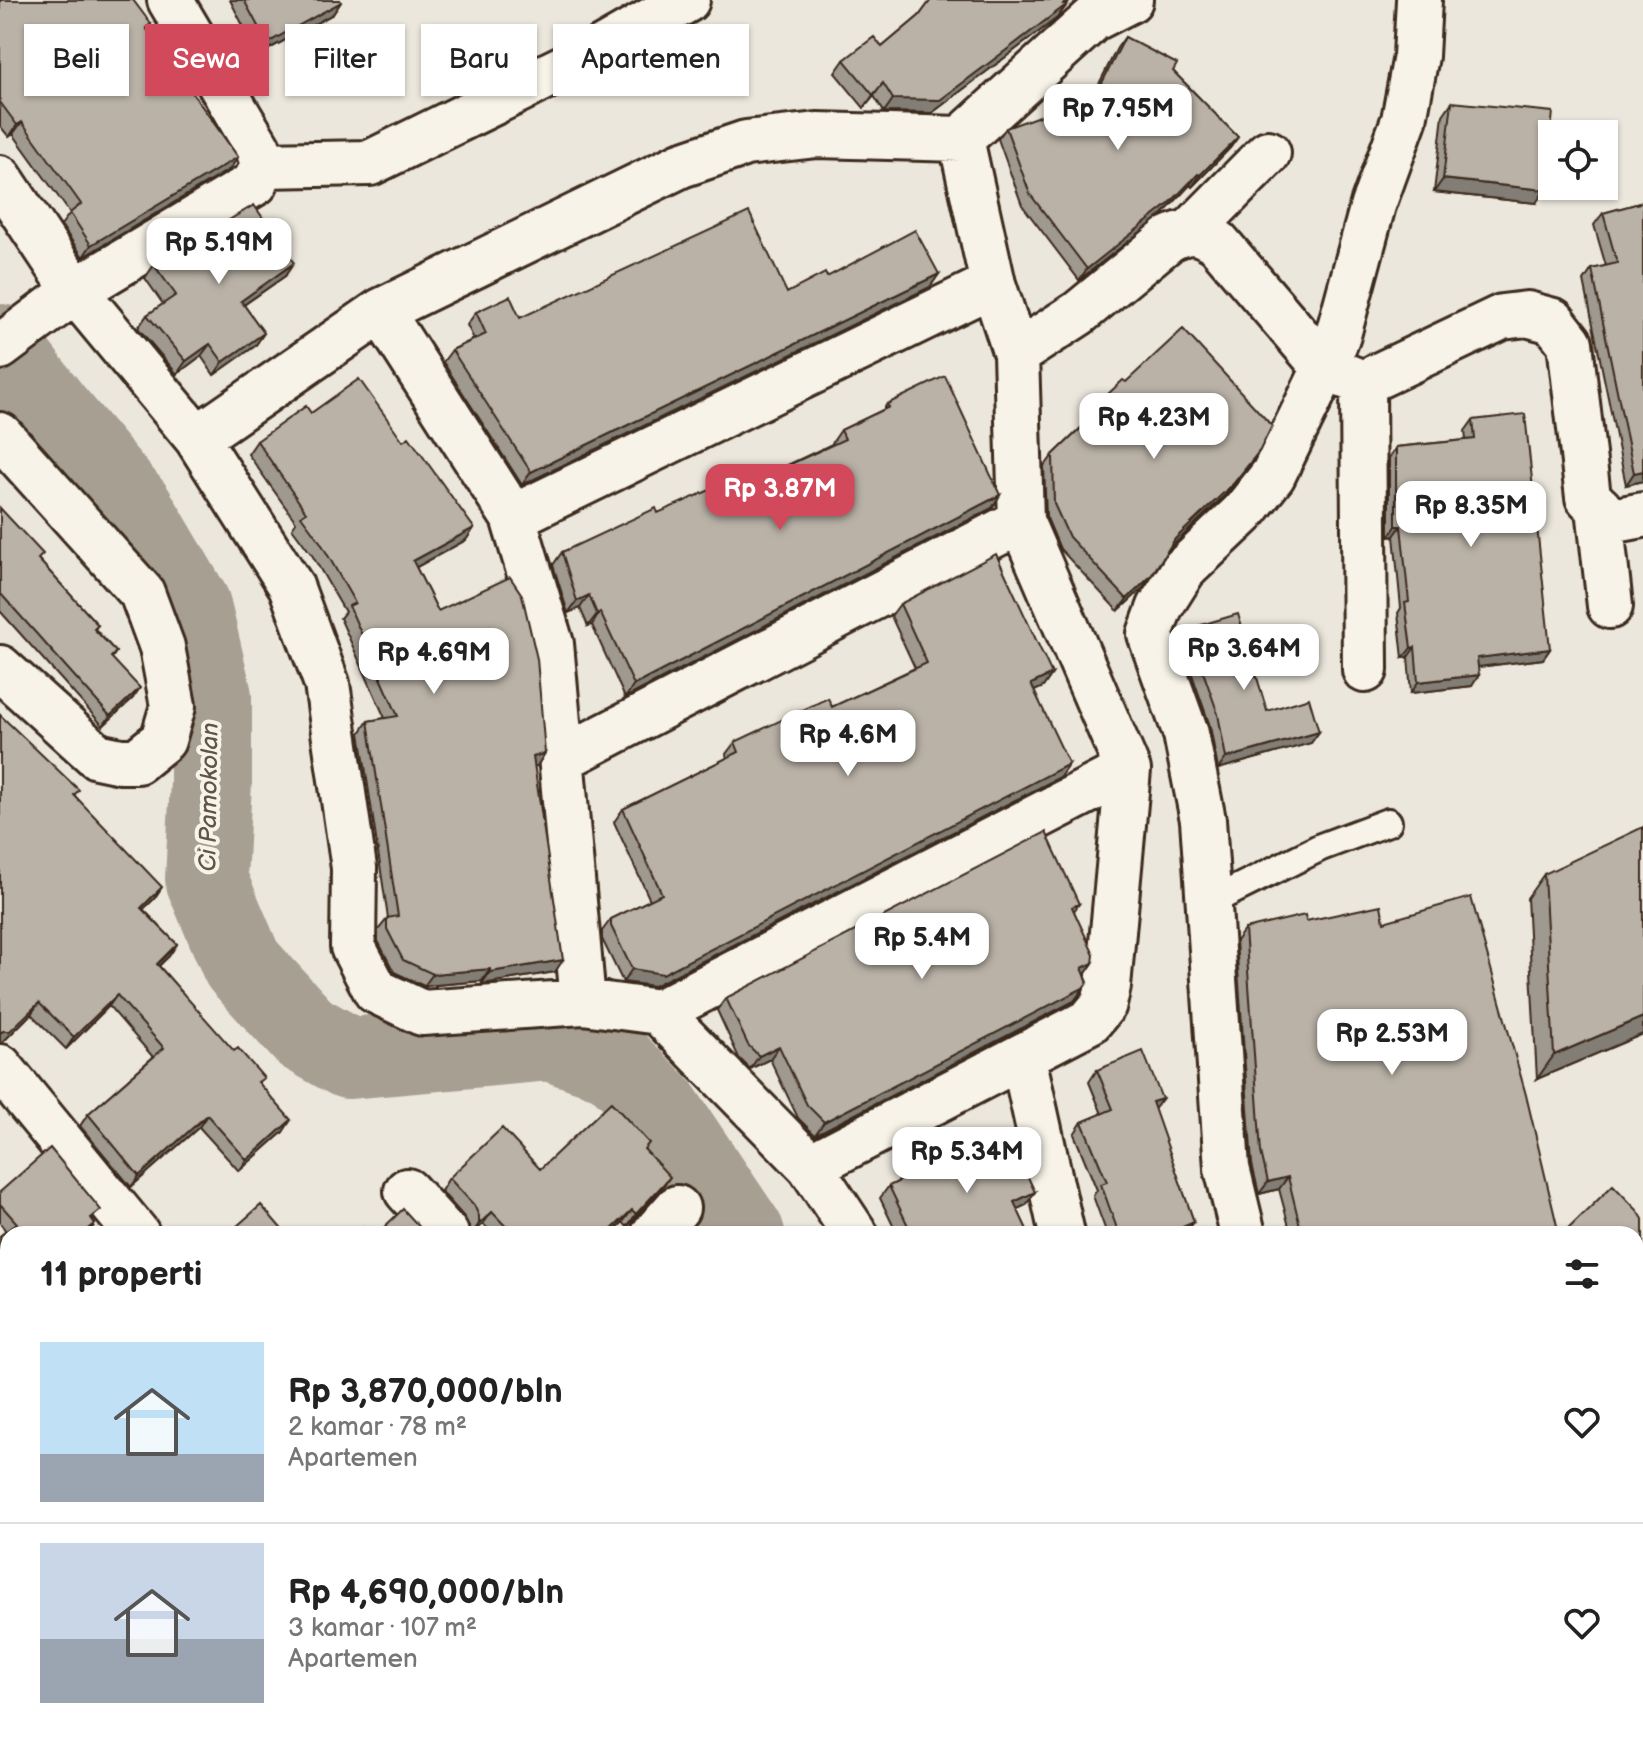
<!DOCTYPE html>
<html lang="id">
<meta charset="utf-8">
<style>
body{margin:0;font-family:"Balsamiq Sans",sans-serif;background:#f2f2f2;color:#222;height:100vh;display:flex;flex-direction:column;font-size:30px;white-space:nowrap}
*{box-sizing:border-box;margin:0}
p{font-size:26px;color:#767676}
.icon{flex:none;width:44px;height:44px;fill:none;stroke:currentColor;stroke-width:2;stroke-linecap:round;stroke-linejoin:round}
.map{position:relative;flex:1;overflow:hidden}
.side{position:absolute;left:0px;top:1226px;width:1644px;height:514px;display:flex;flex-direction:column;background:#fff;border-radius:24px 24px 0 0;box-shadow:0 2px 6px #0004}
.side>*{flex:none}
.hud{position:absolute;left:24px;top:24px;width:800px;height:72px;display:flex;gap:16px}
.fabs{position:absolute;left:1538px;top:120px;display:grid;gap:16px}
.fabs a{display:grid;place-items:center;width:80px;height:80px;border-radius:0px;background:#fff;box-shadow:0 2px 6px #0004;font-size:40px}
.price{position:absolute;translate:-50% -68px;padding:0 18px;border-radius:16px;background:#fff;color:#222;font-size:26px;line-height:52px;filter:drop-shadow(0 2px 4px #0008)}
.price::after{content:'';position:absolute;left:50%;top:48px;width:24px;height:18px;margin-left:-12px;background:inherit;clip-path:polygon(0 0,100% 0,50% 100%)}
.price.current{background:#d1495b;color:#fff}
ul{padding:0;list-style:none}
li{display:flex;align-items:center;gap:24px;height:200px;padding:0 40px}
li+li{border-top:2px solid #e0e0e0}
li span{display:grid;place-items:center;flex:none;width:224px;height:160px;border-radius:0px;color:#555}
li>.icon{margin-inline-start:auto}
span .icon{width:96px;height:96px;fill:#fffc;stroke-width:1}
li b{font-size:34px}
h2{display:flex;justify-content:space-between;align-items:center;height:96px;padding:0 40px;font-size:34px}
.pill{padding:0 28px;border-radius:0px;background:#fff;box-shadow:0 2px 6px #0004;font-size:28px;line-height:72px}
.pill.current{background:#d1495b;color:#fff}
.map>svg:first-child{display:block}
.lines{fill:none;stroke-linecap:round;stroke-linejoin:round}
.river{stroke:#a89f93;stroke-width:82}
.lane-casing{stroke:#3b2a1e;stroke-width:32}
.street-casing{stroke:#3b2a1e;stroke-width:50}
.lane{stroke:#f7f3e8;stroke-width:26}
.street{stroke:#f7f3e8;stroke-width:44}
.wall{fill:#a09990;stroke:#3b2a1e;stroke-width:2}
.shaded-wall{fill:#827d75;stroke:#3b2a1e;stroke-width:2}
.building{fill:#bab2a7;stroke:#3b2a1e;stroke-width:2}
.labels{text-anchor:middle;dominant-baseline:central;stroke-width:8;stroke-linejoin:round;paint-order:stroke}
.water-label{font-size:24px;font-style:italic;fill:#615347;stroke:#f7f3e8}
</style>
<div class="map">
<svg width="1643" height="1739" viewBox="0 0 1643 1739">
<rect width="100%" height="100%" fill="#ece7dc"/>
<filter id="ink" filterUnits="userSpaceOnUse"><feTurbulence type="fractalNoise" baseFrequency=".0125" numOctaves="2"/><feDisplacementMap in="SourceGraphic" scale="16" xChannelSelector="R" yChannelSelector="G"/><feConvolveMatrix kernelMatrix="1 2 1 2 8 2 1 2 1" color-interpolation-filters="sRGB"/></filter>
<g filter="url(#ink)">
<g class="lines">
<path class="river" d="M0,345L50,410L133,509L190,606L211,696V782L206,879L242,964L305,1033L349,1058L550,1040L614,1062L658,1106L744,1234
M1188,1732L1192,1739"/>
<g class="lane-casing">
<path id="lane" d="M1210,902L1321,847L1388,822"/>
</g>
<g class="street-casing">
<path id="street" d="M263,165L370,163L598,51L687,0
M0,178L75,291L197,438L291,586L327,684L354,868L353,947L376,991L422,1013L583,1002L659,1012L810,1166L855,1234
M1191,231L1268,153
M381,311L513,517L551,644L583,1002
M0,347L75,291L255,183L263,165L258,148L170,0
M1016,354L1079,313L1169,239C1189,229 1199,230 1218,243L1325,368L1363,383L1502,317L1527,314L1553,321L1570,343L1588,497L1611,521L1643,515
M1363,383L1365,670
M0,435L142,593L162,647L173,706L163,740L137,761H121L97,756L0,668
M197,438L381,311L681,165L746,143L817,135L961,139L1093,19L1130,0
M1599,508L1610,606
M513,517L993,284
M563,758L1021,521
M659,1012L1128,770
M1023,1057L1062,1234
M0,1067L137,1234
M810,1166L1090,1021L1104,1004L1108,986L1128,770L1021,521L1016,354L993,284L961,139
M407,1191L446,1234
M654,1234L677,1208
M1243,1234L1227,1168L1203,820L1186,734L1150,634L1160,607L1184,569L1243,513L1273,475L1325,368L1338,335L1373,205L1404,120L1416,56L1419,0
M3,1461L8,1481
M68,1732V1739
M198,1732L202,1739
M750,1732L760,1739
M1448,1732L1452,1739"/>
</g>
<use href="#lane" class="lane"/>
<use href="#street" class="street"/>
</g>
<path class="wall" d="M0,0L151,24L147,30L238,157L230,169L83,257L61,225L70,213L13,134L9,137L0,126Z
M230,0H340L341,2L333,14L258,55Z
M931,0H1071L1057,18L932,113L884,112L874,96L864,108L835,73L844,60L882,47L919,16Z
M1125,37L1173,71L1238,137L1230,148L1192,187L1190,185L1162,215L1079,280L1022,205L998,139L1006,128L1089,104L1117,48Z
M1452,102L1536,203L1434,192L1443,115Z
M1643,202V481L1626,485L1584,281L1592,269L1606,266L1594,225L1603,213Z
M154,265L285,276L244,305L264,333L255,346L214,375L201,356L177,374L138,328L147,315L163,304L145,278Z
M939,274L930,287L522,485L443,362L452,350L474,339L467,325L476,312L520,318L787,293L827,277Z
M1126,382L1260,450L1224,496L1168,550L1143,588L1118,611L1060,549L1046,516L1044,467L1053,455L1087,422L1085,420L1093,408Z
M887,404L1000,495L992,508L625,698L592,625L588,626L580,608L568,613L553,565L562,552L658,513L741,487L832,444V443L841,430L883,410Z
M311,413L403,441L474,528L466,540L416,567L438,611L545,753L537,766H534L555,972L482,984V981L424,986L394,972L378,941V930L388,918L360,733L368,721L385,718L340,618L345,612L312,555L292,528L296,522L248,454L257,441Z
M1473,420L1550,649L1543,659L1478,667L1472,686L1411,693L1408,657L1403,658L1398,613L1401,608L1394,536L1389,537V458L1396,447L1466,440L1465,431Z
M0,508L39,560L98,625L95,629L116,652L112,658L133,698L103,726L0,611Z
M900,604L1052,674L1043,687L1034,691L1060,777L654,986L623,982L602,939V931L611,919L650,900L614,822L623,809L727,758L726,754L735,742L832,707L915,668L891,616Z
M1188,629L1267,711L1319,732L1311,743L1218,769L1210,726L1180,640Z
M0,715L75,796L154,899L143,909L177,944L169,956L159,966L260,1084L283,1132L239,1171L199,1127L131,1187L80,1126L88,1114L153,1057L109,1006L66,1049L31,1014L2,1043H0Z
M1544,874L1643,1034L1537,1079L1527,898Z
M1079,904L1074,911L1093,963L1085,974L1080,994L1074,1001L815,1135L798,1118L770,1059L750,1069L739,1058L717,1010L726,998Z
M1306,921L1384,922L1559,1234H1291L1279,1189L1259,1194L1252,1164L1236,941L1245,929Z
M1097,1070L1162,1099L1154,1109L1194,1222L1185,1233L1107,1234L1093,1196L1097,1190L1074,1134L1082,1122L1102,1114L1089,1082Z
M645,1150L661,1189L627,1227L623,1222L611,1234H493L483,1224L473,1234H470V1228L465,1218L441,1191L449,1178L540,1169Z
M931,1175L1026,1205L1017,1209L1029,1234H897L880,1198L889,1186Z
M0,1192L93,1221L95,1224L88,1234H8V1322L0,1311V1236L6,1231L0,1223Z
M108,1732H149L148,1739H110Z
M790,1732H1098L1102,1739H797Z
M1484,1732H1626L1623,1739H1487Z"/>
<path class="shaded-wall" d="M1067,0H1071L1064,6L1066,5L1057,18L932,113L884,112L893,99Z
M341,2L333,14L258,55L267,43Z
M883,83L874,96L864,108L873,95Z
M22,122L13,134L9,137L17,125Z
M1238,137L1230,148L1192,187L1200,175Z
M238,157L230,169L83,257L91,245Z
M1198,174L1190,185L1162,215L1079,280L1087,269Z
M1443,179L1545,190L1536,203L1434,192Z
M294,263L285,276L232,313L241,301Z
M939,274L930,287L522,485L531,472Z
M264,333L255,346L214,375L223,362Z
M210,344L201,356L177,374L186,361Z
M1260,450L1224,496L1167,551L1175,539Z
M1643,471V481L1626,485L1634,473Z
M1000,495L992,508L625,698L634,685Z
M1396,526H1401L1394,536L1389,537Z
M474,528L466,540L404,574L413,561Z
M1151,576L1143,588L1118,611L1127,599Z
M589,595L580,608L568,613L577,601Z
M600,612L592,625L588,626L597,614Z
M1415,647L1408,657L1403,658L1411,648Z
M1550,649L1543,659L1470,668L1477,658Z
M1052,674L1043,687L1022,697L1031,684Z
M1479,675L1472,686L1411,693L1418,682Z
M140,688L133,698L103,726L110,716Z
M1319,732L1311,743L1218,769L1226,758Z
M545,753L537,766L524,770L533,757Z
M1069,764L1060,777L654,986L623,982L632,969Z
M162,887L154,899L133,919L141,908Z
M177,944L169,956L149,975L157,964Z
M563,960L555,972L482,984L490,972Z
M1093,963L1084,976L1082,968Z
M490,969L482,981L424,986L433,974Z
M1088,982L1074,1001L815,1135L824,1122Z
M117,995L109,1006L66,1049L74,1037Z
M39,1003L31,1014L2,1043H0V1033Z
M1643,1017V1034L1537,1079L1554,1055Z
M779,1046L770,1059L750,1069L759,1056Z
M1162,1099L1153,1111L1152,1102Z
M207,1115L199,1127L131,1187L139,1176Z
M291,1120L283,1132L239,1171L247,1160Z
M670,1177L661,1189L627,1227L636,1214Z
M1288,1177L1279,1189L1259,1194L1268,1182Z
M1035,1192L1026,1205L1005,1215L1014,1202Z
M632,1210L623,1222L611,1234H607Z
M492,1212L483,1224L472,1234L479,1224Z
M1194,1222L1185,1233L1167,1234Z
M95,1224L88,1234H82Z
M1643,1569V1577L1636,1581V1572Z"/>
<path class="building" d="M0,0H133L151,24L146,28L238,157L91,245L70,213L81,204L22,122L17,125L0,102Z
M244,0H340L341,2L267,43Z
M931,0H1067L1063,4L1066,5L940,100L893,99L883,83L873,95L844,60L874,37L882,47L919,16Z
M1125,37L1177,64L1173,71L1238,137L1200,175L1198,174L1169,204L1087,269L1030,194L1006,128L1083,100L1091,105Z
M1452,102L1553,112L1545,190L1443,179Z
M1643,202V471L1634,473L1592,269L1617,263L1603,213Z
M254,205L294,263L241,301L264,333L223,362L210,344L186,361L147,315L176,295L154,265Z
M749,212L787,293L825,273L827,277L915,230L939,274L531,472L452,350L486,334L476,312L510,296L520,318Z
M1183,329L1272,426L1260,450L1233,484L1175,539L1151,576L1127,599L1069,537L1054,504L1053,455L1097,413L1093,408L1123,380L1126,382Z
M945,376L1000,495L634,685L600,612L597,614L589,595L577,601L562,552L656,508L658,513L737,478L741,487L845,439L841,430L889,407L887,404Z
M359,379L403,441L409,437L474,528L413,561L438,611L510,577L522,595L537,659L545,753L533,757L563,960L490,972V969L433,974L403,960L387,929V918L398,916L368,721L398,716L349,606L355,603L321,543L301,516L306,512L257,441L306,406L311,413Z
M1525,414L1550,649L1477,658L1479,675L1418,682L1415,647L1411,648L1405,603L1409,602L1401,526H1396V447L1475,439L1473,420Z
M0,508L43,554L38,559L98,625L94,629L116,652L111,657L140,688L110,716L0,593Z
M996,554L1052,674L1031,684L1069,764L663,974L632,969L611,926V919L662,894L623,809L739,752L735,742L828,698L832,707L927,663L900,604Z
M1238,614L1267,711L1309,698L1319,732L1226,758L1218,714L1188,629Z
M0,715L79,790L74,795L162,887L141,908L177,944L157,964L234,1051L238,1048L264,1078L258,1082L291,1120L247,1160L207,1115L139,1176L88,1114L164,1048L117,995L74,1037L39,1003L10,1031H3L0,1033Z
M1643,827V1017L1554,1055L1544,874Z
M1046,832L1079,904L1072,907L1094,955L1093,963L1082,968L1088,982L1083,988L824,1122L807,1105L779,1046L759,1056L748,1045L726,998Z
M1471,897L1526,1095L1559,1234H1302L1288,1177L1268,1182L1261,1152L1245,929L1305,915L1306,921L1381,905L1384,922Z
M1143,1051L1162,1099L1152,1102L1194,1222L1167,1234H1119L1101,1184L1107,1182L1082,1122L1113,1109L1097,1070Z
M611,1102L649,1143L644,1149L670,1177L636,1214L632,1210L607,1234H513L492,1212L479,1224V1216L474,1205L449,1178L502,1128L540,1169Z
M1009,1137L1035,1192L1014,1202L1029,1234H912L889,1186L928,1167L931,1175Z
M50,1148L101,1210L91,1218L95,1224L82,1234H8V1301L4,1295L0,1298V1236L17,1223L0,1204V1192Z
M1613,1185L1638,1211L1643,1219V1569L1636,1572V1234H1563Z
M261,1205L286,1234H228Z
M403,1209L426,1234H377Z
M363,1227L370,1234H355Z
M0,1502L8,1528V1683L0,1693Z
M1643,1698L1636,1712V1700Z
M119,1732H149L148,1739H128Z
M241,1732H367L377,1739H237L236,1737Z
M442,1732H735L741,1739H438Z
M808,1732H1098L1103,1737L1102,1739H816Z
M1498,1732H1626L1623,1739H1502Z"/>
</g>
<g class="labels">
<g class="water-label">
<text transform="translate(209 797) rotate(-89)">Ci Pamokolan</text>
</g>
</g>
</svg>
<div class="fabs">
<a><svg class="icon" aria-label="locate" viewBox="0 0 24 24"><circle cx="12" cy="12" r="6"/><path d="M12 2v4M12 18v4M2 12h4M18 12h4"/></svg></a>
</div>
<b class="price" style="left:1118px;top:152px">Rp 7.95M</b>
<b class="price" style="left:219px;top:286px">Rp 5.19M</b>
<b class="price" style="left:1154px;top:461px">Rp 4.23M</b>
<b class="price current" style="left:780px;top:532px">Rp 3.87M</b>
<b class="price" style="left:1471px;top:549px">Rp 8.35M</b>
<b class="price" style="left:1244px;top:692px">Rp 3.64M</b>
<b class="price" style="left:434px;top:696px">Rp 4.69M</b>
<b class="price" style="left:848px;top:778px">Rp 4.6M</b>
<b class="price" style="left:922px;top:981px">Rp 5.4M</b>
<b class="price" style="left:1392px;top:1077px">Rp 2.53M</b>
<b class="price" style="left:967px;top:1195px">Rp 5.34M</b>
<div class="hud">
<a class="pill">Beli</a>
<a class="pill current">Sewa</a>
<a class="pill">Filter</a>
<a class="pill">Baru</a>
<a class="pill">Apartemen</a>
</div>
<section class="side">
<h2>11 properti<svg class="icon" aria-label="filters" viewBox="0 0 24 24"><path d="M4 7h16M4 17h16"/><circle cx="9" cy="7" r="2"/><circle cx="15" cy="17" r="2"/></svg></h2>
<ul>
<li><span style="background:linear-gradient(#bfe0f5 70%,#9aa5b1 0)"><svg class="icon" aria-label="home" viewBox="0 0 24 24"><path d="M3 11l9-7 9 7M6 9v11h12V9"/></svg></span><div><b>Rp 3,870,000/bln</b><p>2 kamar · 78 m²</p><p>Apartemen</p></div><svg class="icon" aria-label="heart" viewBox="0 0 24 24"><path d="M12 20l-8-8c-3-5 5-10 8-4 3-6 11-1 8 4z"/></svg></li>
<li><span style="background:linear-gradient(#c9d6e8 60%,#9aa5b1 0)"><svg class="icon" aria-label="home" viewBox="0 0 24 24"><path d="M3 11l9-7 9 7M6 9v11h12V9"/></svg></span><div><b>Rp 4,690,000/bln</b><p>3 kamar · 107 m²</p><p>Apartemen</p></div><svg class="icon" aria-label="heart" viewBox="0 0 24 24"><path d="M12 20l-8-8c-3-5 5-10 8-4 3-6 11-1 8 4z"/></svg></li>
</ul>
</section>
</div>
